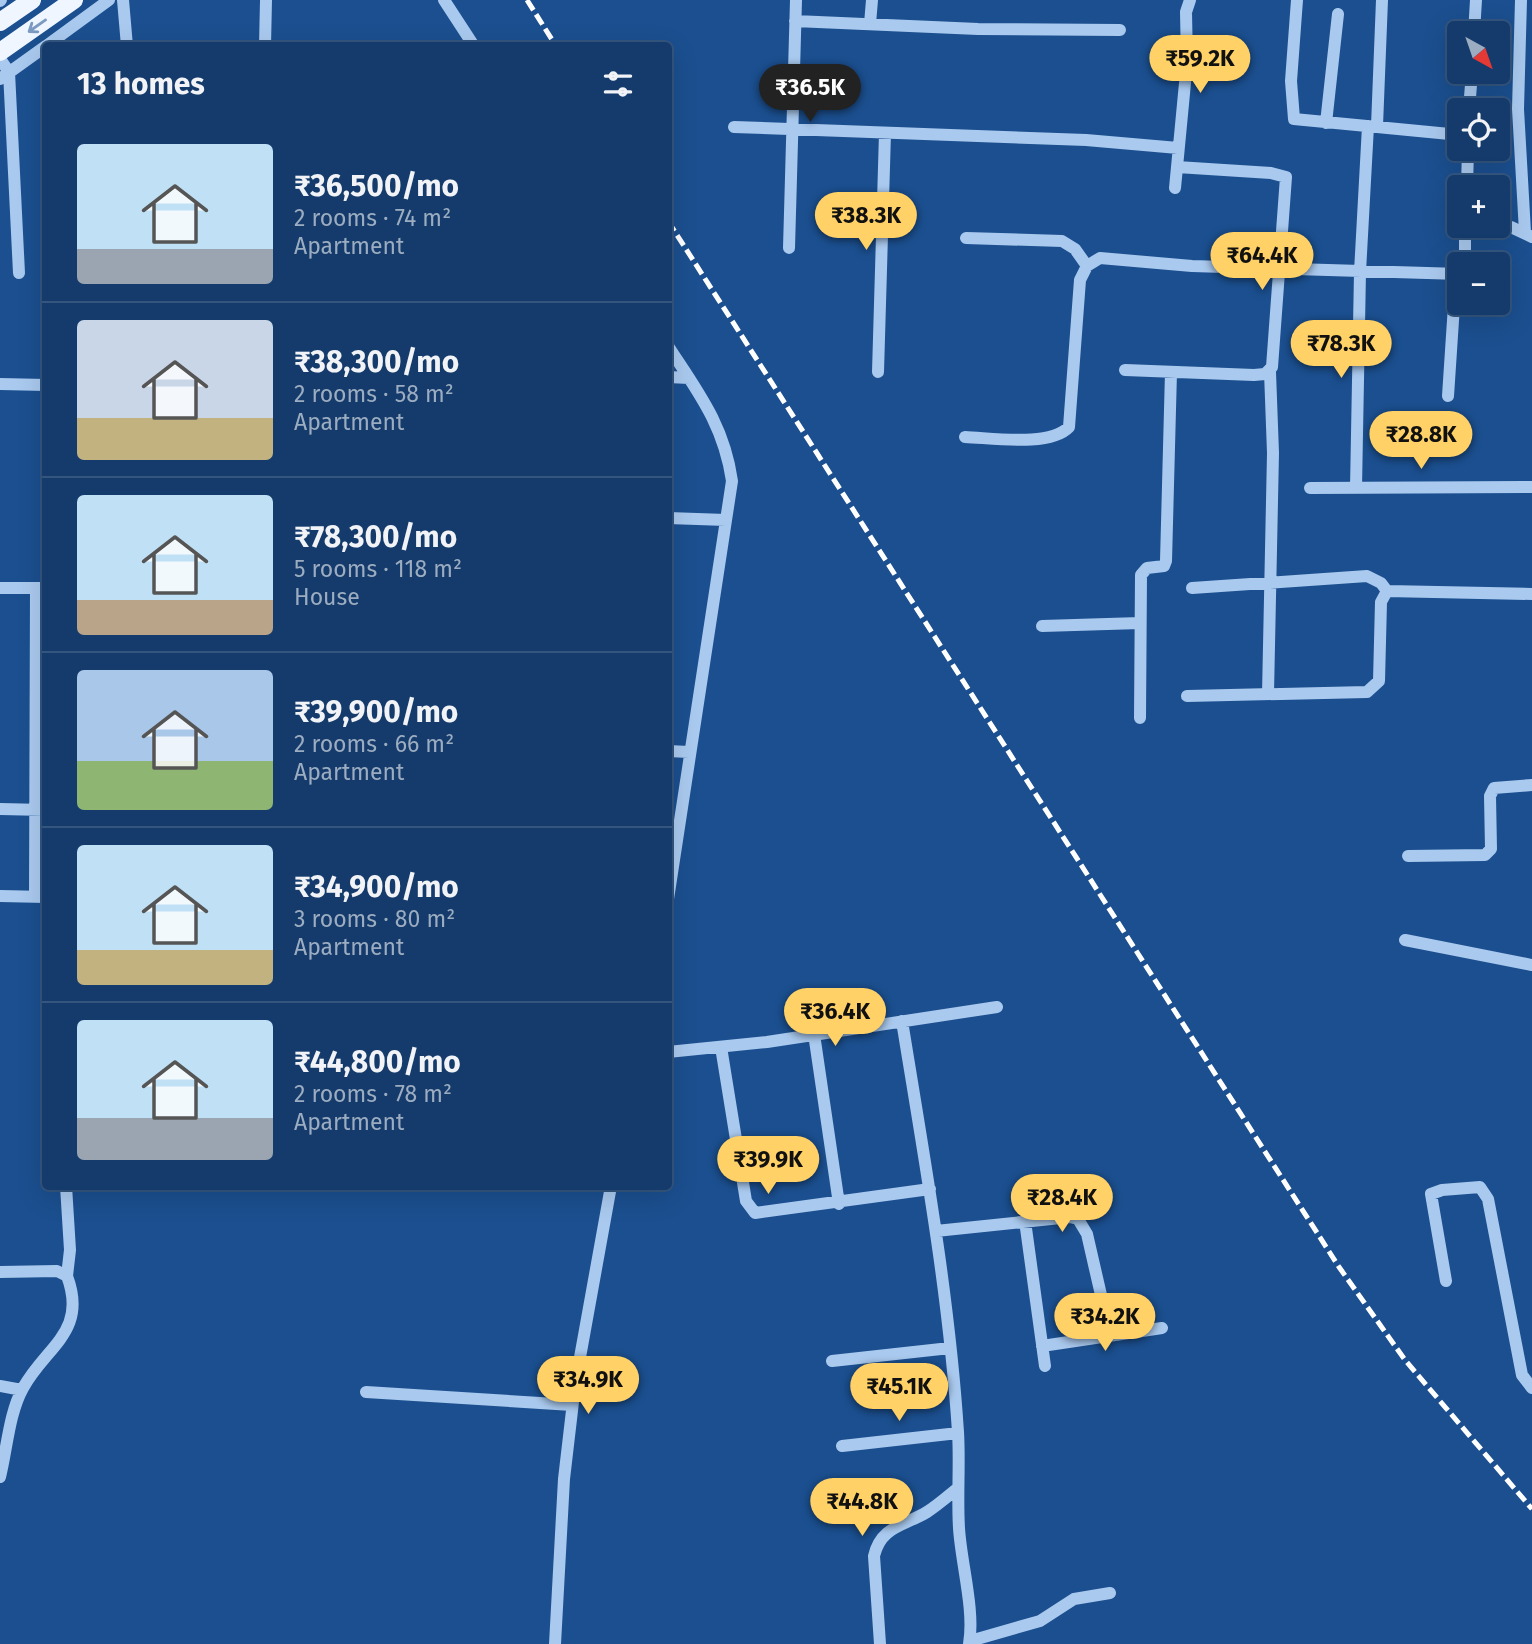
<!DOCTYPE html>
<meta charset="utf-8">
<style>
body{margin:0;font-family:"Fira Sans",sans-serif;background:#1d4271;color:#f1f3f6;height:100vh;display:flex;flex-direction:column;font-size:26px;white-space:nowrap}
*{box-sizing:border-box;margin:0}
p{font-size:23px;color:#9dadc1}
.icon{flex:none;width:38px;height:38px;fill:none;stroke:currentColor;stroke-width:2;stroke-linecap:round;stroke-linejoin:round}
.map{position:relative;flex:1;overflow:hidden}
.drawer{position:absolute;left:42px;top:42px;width:630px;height:1148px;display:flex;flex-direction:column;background:#143b6b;border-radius:7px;box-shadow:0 7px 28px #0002,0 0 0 2px #33557e}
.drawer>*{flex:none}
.needle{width:46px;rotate:140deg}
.buttons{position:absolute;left:1447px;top:21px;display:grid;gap:14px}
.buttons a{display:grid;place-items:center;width:63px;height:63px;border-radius:7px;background:#143b6b;box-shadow:0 7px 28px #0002,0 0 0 2px #33557e;font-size:35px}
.price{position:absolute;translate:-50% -60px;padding:0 16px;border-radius:24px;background:#ffd166;color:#111;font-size:23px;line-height:46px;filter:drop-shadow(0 2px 4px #0008)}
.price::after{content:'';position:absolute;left:50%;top:42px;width:21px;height:16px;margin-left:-10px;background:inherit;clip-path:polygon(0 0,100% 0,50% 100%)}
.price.active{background:#222;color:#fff}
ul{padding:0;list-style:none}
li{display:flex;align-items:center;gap:21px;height:175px;padding:0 35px}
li+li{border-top:2px solid #33557e}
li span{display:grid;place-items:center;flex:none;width:196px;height:140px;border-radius:7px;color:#555}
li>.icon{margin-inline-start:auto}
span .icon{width:84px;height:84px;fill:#fffc;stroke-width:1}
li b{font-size:30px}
h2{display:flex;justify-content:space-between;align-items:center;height:84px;padding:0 35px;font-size:30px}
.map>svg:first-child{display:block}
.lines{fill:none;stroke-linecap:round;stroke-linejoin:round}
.minor{stroke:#a9c9ee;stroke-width:12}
.major{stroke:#f0f6ff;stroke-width:18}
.rail{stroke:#fff;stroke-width:5;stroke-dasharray:12 5;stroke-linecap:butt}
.oneway{stroke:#7b9ac1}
</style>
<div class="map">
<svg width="1532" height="1644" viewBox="0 0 1532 1644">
<rect width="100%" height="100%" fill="#1b4f8f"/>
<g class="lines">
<path class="minor" d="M123,0L127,46
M444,0L474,46
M1297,0L1291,81L1294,119L1460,135
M1521,0L1518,109L1525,232
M0,1L1,0
M795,21L978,29L1120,30
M870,24L872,0
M1474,33L1476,0
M46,46L109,0
M265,46L266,0
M0,59L9,72L19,273
M0,79L46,46
M1469,110L1472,72
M1326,123L1338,14
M1377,126L1382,0
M734,127L1086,140L1178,148
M1467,187L1468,149
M1175,188L1187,62L1186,12L1190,0
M1483,226L1511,227L1532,237
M966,238L1062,241L1075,249L1087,266
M789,248L796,0
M1465,264V226H1482
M668,346C698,392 724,425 732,481L668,899
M1125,370L1254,375L1265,374L1272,367L1286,177L1271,173L1177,167
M878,372L885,133
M668,377L689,378
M0,384L46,385
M1448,396L1456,275
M965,437C993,438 1050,447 1069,427L1080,280L1087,266L1100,258L1192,266L1460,274
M1310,488L1532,487
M1356,488L1360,272L1368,126
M668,518L726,520
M0,588H46
M1192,588L1367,576L1381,583L1387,591
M1042,626L1140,623
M1268,694L1273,453L1270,372
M1187,696L1367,692L1379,681L1381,602L1387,591L1532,594
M1140,718L1141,575L1147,568L1164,566L1166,561L1171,372
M668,751L689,752
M0,809L45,810
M1408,856L1485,855L1491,849L1490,796L1494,788L1532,785
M0,896L46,897
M35,897L36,588
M1405,940L1532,965
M902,1021C924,1157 949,1294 958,1432C960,1464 957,1496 959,1528C961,1563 975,1610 969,1644
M814,1034L839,1204
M721,1047L746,1201L755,1213L930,1189
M668,1052L767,1042L997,1007
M66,1186L70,1250L67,1276
M1025,1221L1045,1366
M936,1231L1070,1217L1078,1219L1087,1234L1104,1308L1121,1321L1127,1333
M0,1272L57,1271L67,1276C88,1332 46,1346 23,1388C9,1413 7,1449 0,1477
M1446,1281L1431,1194L1442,1190L1480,1187L1488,1199L1522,1375L1532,1388
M1042,1346L1162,1328
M832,1361L950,1348
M0,1386L22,1390
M366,1392L572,1405
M842,1446L958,1433
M970,1641L1040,1621L1074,1599L1110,1593
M555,1644L564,1479L575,1385L611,1186
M880,1644L874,1556C881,1526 904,1526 927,1512C938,1505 948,1496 958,1488"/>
<path class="major" d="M0,22L32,0
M0,52L74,0"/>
<path class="rail" d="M527,0L556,46
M668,221L1339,1267L1405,1360L1532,1509"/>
</g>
<defs><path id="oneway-shaft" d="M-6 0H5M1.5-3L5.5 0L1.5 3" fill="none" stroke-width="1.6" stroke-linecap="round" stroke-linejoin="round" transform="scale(1.75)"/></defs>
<use class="oneway" href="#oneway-shaft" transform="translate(37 26) rotate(145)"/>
</svg>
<div class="buttons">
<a><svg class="needle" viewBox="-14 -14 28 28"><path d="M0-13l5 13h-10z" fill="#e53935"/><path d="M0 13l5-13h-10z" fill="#9dadc1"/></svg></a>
<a><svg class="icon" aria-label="locate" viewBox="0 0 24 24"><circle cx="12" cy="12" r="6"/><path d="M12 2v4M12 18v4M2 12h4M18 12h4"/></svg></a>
<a>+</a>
<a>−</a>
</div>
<b class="price" style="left:1200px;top:95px">₹59.2K</b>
<b class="price active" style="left:810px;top:124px">₹36.5K</b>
<b class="price" style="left:866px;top:252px">₹38.3K</b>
<b class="price" style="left:1262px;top:292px">₹64.4K</b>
<b class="price" style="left:1341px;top:380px">₹78.3K</b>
<b class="price" style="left:1421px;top:471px">₹28.8K</b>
<b class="price" style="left:835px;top:1048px">₹36.4K</b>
<b class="price" style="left:768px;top:1196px">₹39.9K</b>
<b class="price" style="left:1062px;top:1234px">₹28.4K</b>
<b class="price" style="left:1105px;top:1353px">₹34.2K</b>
<b class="price" style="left:588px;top:1416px">₹34.9K</b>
<b class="price" style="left:899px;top:1423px">₹45.1K</b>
<b class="price" style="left:862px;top:1538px">₹44.8K</b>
<section class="drawer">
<h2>13 homes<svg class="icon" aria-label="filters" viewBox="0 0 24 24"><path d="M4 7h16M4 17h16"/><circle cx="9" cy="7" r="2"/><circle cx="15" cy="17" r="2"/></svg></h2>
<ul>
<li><span style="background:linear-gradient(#bfe0f5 75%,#9aa5b1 0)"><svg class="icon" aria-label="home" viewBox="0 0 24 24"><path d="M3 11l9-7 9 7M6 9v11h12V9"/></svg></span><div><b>₹36,500/mo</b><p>2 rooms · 74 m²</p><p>Apartment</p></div></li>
<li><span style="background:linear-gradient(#c9d6e8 70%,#c2b280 0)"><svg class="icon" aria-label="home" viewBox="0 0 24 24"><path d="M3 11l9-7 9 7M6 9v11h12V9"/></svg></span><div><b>₹38,300/mo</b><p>2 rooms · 58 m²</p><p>Apartment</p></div></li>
<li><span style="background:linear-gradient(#bfe0f5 75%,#b9a48a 0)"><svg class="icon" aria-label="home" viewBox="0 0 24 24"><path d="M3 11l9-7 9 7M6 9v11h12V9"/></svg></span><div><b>₹78,300/mo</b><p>5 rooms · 118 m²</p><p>House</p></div></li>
<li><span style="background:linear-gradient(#a9c7e8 65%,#8fb573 0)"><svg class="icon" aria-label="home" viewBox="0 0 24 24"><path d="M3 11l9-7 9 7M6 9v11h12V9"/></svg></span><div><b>₹39,900/mo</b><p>2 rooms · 66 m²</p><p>Apartment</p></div></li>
<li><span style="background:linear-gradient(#bfe0f5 75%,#c2b280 0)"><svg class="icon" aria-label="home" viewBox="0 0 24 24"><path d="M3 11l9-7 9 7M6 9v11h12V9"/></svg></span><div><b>₹34,900/mo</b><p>3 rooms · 80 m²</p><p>Apartment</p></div></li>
<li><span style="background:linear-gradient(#bfe0f5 70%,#9aa5b1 0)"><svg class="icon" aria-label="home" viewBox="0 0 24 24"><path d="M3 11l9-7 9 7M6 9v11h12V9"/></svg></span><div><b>₹44,800/mo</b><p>2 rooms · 78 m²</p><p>Apartment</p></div></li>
</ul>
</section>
</div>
